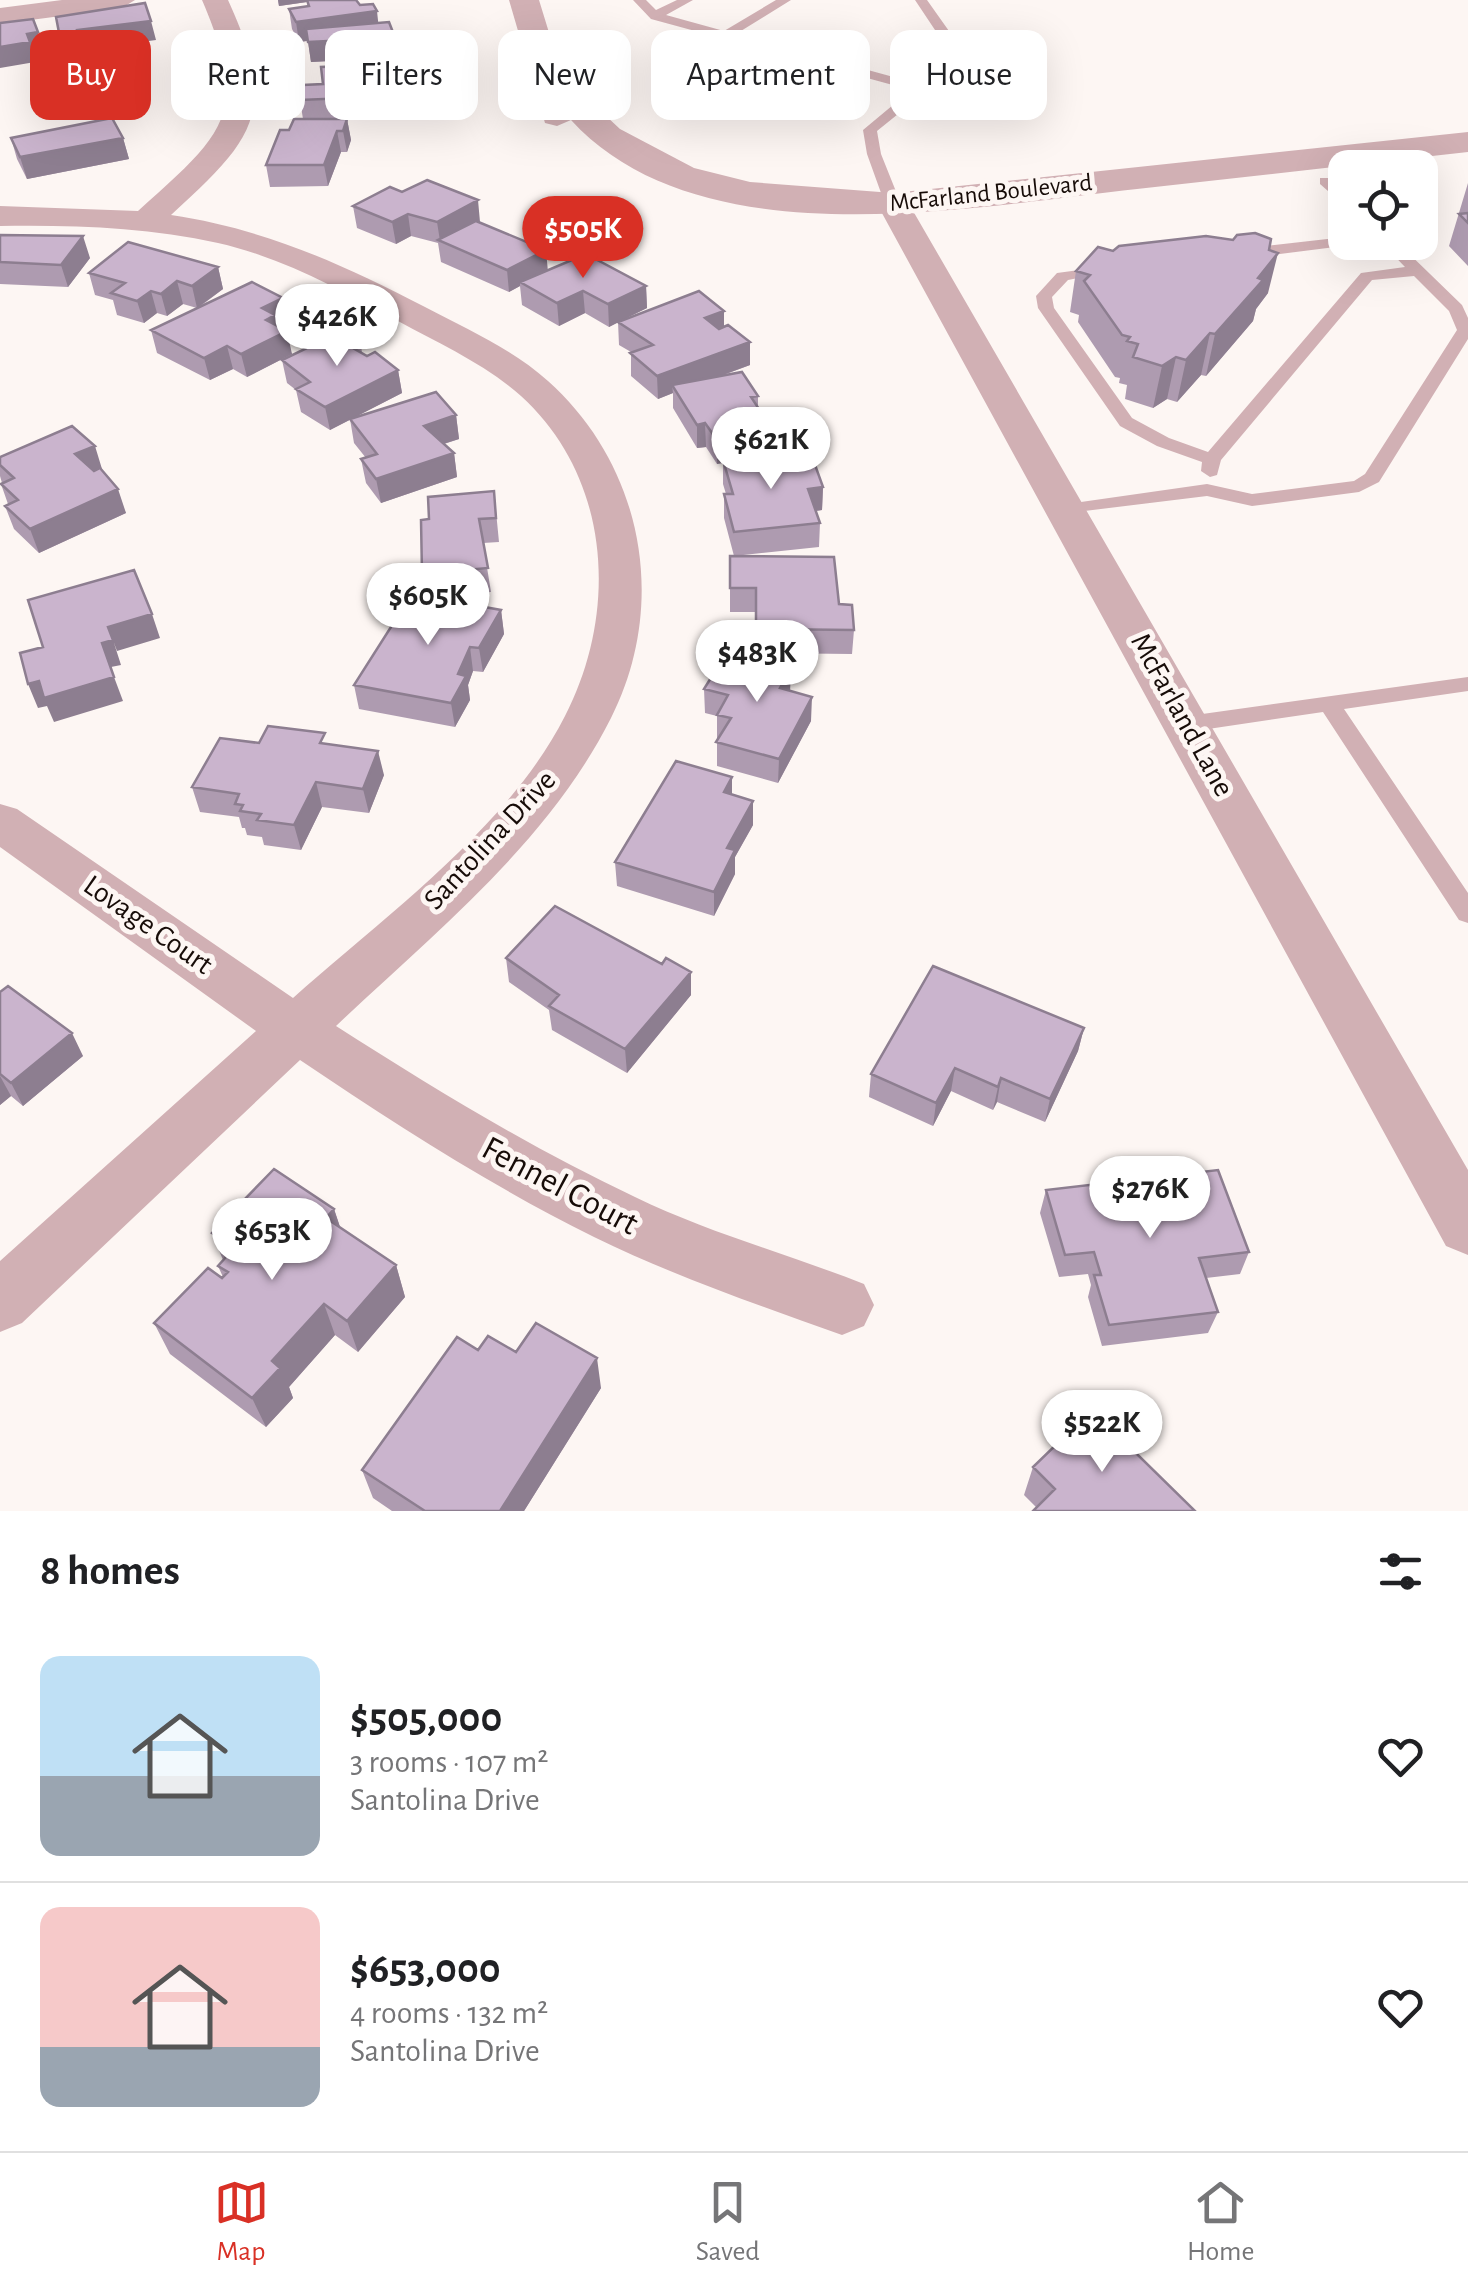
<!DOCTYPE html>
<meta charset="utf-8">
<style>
body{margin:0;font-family:"Alegreya Sans",sans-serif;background:#f2f2f2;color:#202124;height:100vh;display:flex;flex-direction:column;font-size:38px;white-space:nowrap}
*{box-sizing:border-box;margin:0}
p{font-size:32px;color:#757577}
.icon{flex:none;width:55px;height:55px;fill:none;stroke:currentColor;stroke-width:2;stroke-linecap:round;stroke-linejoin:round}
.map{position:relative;height:1511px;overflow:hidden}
.drawer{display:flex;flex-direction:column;background:#fff;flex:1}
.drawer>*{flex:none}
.guide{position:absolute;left:30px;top:30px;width:1410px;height:90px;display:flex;gap:20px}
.controls{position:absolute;left:1328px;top:150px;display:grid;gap:20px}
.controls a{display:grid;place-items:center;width:110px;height:110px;border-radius:20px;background:#fff;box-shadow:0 10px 40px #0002;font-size:50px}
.price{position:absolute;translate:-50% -85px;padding:0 22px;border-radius:35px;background:#fff;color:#222;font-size:32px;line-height:65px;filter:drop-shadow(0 2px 5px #0008)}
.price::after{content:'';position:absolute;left:50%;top:60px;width:30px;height:22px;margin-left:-15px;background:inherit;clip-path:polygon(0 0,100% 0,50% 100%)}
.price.current{background:#d93025;color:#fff}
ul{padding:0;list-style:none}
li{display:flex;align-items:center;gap:30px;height:250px;padding:0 40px}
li+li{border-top:2px solid #e0e0e0}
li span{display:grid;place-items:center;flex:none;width:280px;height:200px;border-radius:20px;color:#555}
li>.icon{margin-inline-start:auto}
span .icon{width:120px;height:120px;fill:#fffc;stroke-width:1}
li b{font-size:42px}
h2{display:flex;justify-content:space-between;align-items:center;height:120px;padding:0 40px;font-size:42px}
.tag{padding:0 35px;border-radius:20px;background:#fff;box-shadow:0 10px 40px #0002;font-size:35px;line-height:90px}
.tag.current{background:#d93025;color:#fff}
.tabs{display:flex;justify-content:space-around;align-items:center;height:140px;border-top:2px solid #e0e0e0;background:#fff;font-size:28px;color:#757577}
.tabs a{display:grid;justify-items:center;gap:5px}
.tabs .current{color:#d93025}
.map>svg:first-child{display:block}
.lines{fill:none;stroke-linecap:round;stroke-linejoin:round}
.service{fill:#d1b0b4;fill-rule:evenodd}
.minor{fill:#d1b0b4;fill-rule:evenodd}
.tertiary{fill:#d1b0b4;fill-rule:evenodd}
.wall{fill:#ae9bb0}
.shaded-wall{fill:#8d7e90}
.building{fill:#cab4cd;stroke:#8d7e90;stroke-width:2.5}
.labels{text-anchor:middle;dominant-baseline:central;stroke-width:10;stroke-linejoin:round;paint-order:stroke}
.far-street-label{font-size:25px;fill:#170c08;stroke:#fdf6f3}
.street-label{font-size:30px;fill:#170c08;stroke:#fdf6f3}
.near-street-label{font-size:35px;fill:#170c08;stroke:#fdf6f3}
</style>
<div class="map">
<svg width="1468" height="1511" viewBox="0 0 1468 1511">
<rect width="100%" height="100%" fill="#fdf6f3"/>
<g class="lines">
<path class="service" d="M633,0H646L656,10L677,0H693L666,15L724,31L776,0H791L736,34L919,84L935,69L947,48L915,0H927L961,48L934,85L877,131L881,154L901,204L898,207L885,204L867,154L863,130L911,90L651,19Z
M1320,178H1330L1345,193V206L1320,184Z
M1345,237V242H1352L1351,245L1239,259L1231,254L1239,249Z
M1381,242H1397L1462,305L1468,318V339L1379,482L1359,492L1252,506L1207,496L1060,514L1057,510L1060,506L1067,504L1207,484L1252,494L1354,481L1365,474L1457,330L1449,311L1414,276L1372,280L1221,460L1217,475L1210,477L1201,471L1202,462L1157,446L1120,426L1038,308L1036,296L1057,273L1109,266V272L1068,280L1052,297L1054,308L1132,418L1169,438L1208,452L1361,273L1405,267Z
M1468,677V691L1344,709L1468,893V923L1459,920L1323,712L1188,732L1177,724L1188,716Z"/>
<path class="minor" d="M62,0H135L122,8L0,24V8Z
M202,0H228C278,110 257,137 171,215C265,229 342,264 425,307C467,329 512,349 548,381C643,466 669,603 611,718C548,843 436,931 336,1026C433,1088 531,1148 635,1197C709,1233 788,1254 864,1284L874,1305L864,1326L842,1335C758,1305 674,1276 594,1237C491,1186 395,1124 300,1060L22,1323L0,1332V1261L256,1031L0,847V804L17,809L293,998C385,916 509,827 565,716C619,611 611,478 521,396C485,364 440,344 398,321C340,290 284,258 218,243C146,227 73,225 0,226V206L138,211C225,133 251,114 202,0Z
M893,194L909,204L1468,1170V1255L1446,1246L877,204Z"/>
<path class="tertiary" d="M509,0H539L562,75L620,129L694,168L750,182L893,193L1468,132V152C1358,164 1247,177 1137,189C970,207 700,261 571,120L557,126L545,123Z"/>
</g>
<path class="wall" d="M278,0H356L360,5L378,23L402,68L391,69L393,85L392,95L378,96L376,118L347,119L351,140L347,152H341L328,186L270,187L266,165L289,130L303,119L300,100L323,84L332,67L330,61L311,62L308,41L299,42L292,29L289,9L308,7L307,2L279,6Z
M11,138H123L129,159L27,179L17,159Z
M1468,183V266L1449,246Z
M353,206L480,222H479L548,270L646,286L647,308L622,320L724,311V327L750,365L721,376L758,396V407L772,429V452L742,458L800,463L823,487L822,510L816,511L820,523L819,547L734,556L724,518V494H726L723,484V463L717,464L706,447L697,448L673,408V393L658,399L631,376V352L619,345L618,322L609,327L585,313L559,326L522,305L520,286L509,292L441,262L438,243L411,236L396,244L357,228Z
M0,235L90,258L68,287L0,284Z
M1269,250L1268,293L1256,309L1253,321L1206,376L1201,375L1177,402L1167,399L1153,408L1125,399L1127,385L1119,383L1120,378L1115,377L1078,322L1079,315L1070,312L1076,271L1113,251Z
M218,267L223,289L198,308L283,298L288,320L277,325L292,354L247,377L233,369L210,380L157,353L151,330L197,308L183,304L167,316L157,313L144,323L117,315L113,300L95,295L89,273Z
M361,344L362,353L398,370L402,393L330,430L301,412L296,390L287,383L282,360Z
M456,415L459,439L444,444L454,453L457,477L381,503L366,483L361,459L366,458L354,443L350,419Z
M0,457L102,469L126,513L39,553L14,529L5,506L8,504L1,484L2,483L0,476Z
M494,491L499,542L483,543L491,592L431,597L501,610L504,634L483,672L473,671L468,685L470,700L455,727L359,709L354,685L426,596L422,574L429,519Z
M730,556L839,604L854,630L852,654L755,653L756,612H730Z
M704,689L790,691L811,721L778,783L717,766V716L705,713Z
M259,743L328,744L384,775L369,813L322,807L301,850L264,845L262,837L247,835L245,828H242L239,817L200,812L192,787Z
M732,777V795L753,825L735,857V874L714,916L617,886L615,862Z
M506,958L691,995L627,1073L552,1030L549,1010L509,982Z
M0,992L83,1056L23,1106L11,1096L0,1105Z
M1084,1028L1078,1051L1045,1122L997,1102L993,1110L951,1091L933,1126L869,1097L871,1074Z
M1046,1190L1249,1252L1240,1274L1206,1278L1218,1312L1208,1333L1102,1346L1088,1297L1091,1285L1088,1274L1059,1277L1040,1213Z
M334,1209L340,1227L396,1265L405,1297L358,1352L335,1335L289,1387L293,1398L266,1427L170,1354L154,1323L223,1277L218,1266L223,1260L212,1233Z
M478,1350L516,1352L601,1388L524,1511H392L373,1498L362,1470Z
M1033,1467L1195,1511L1036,1507L1024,1495Z"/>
<path class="shaded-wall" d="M278,0H306L307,2L279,6Z
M377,11L379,30L299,42L296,22Z
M151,21L156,40L82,50L83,56L66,58L60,38L77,30Z
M38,32L43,52L33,54L35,62L0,68V47L27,34Z
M327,41L399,48L402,68L391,69L393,85L392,95L389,75L332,69L330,61L311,62L308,42Z
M375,75L378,96L376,118L372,97Z
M347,119L351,140L347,152L343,131Z
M337,131L341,152L328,186L324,165Z
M123,138L129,159L27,179L20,157Z
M478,200L480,222L443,242L440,241L437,222Z
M408,214L411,236L396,244L392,222Z
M83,236L90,258L68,287L61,265Z
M546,250L548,272L520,282V286L509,292L507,270Z
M1278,253L1268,293L1256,309L1253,321L1206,376L1215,334Z
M218,267L223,289L197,308L192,286Z
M177,281L183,304L167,316L161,294Z
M646,286L647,308L609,327L608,304Z
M151,291L157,313L144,323L137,301Z
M583,291L585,313L559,326L557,303Z
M283,298L288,320L277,325L287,331L292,354L247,377L241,354L262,308Z
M724,311V333L705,318Z
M1210,333L1201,375L1177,402L1186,360Z
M750,342V365L676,392L672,385L673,393L658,399L657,376Z
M227,346L233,369L210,380L204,358Z
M1176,357L1167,399L1153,408L1162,366Z
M398,370L402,393L330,430L325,407Z
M456,415L459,439L427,449L424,426Z
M705,423L706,447L697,448V425Z
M772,429V452L717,464V440Z
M95,446L102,469L83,478L75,454Z
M454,453L457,477L381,503L376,479Z
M823,487L822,510L807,512L808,489Z
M118,489L126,513L39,553L30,529Z
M501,610L504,634L483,672L479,648Z
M152,614L160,638L117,651L108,627Z
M113,640L121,665L111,667L102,643Z
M470,647L473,671L468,685L470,700L455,727L451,703L458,674Z
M791,669L790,693L780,688Z
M114,677L123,701L54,722L47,706L38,708L28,684L39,681Z
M812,697L811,721L778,783L779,759Z
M378,751L384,775L369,813L363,789Z
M732,777V801L724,792Z
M316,782L322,807L301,850L294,825Z
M753,801V825L735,857V874L714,916V892L727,848Z
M691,972V995L627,1073L625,1049Z
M1084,1028L1078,1051L1045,1122L1050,1099Z
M72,1033L83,1056L23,1106L11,1083Z
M955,1068L951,1091L933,1126L936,1103Z
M0,1076L11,1096L0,1105Z
M1001,1078L997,1102L993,1110L998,1087Z
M334,1209L345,1242L326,1218Z
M396,1265L405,1297L358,1352L347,1321Z
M324,1304L335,1335L289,1387L293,1398L266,1427L252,1398L272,1361Z
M597,1358L601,1388L524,1511H500Z"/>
<path class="building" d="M307,0H356L360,5L373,4L377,11L296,22L289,9L309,6Z
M145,3L151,21L77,30L78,36L60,38L56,17Z
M33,19L38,32L27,34L30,42L0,47V23Z
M389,22L399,48L339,53L338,48L328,49L327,41L308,42L306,29Z
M390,64L389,75H375L372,97L300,100L303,85L323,84L321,67Z
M112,118L123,138L20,157L11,138Z
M294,119H347L343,131H337L324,165H266L280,130H289Z
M427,180L478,200L437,222L408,214L392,222L353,206L390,187L402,192Z
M1468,213V223L1459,214Z
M476,221L546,250L507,270L438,240Z
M1255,233L1271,239L1269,250L1278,253L1258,278L1263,280L1215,334L1210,333L1186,360L1176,357L1162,366L1133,357L1138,344L1127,341L1130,337L1122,335L1084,281L1090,275L1076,271L1098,247L1113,251L1119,246L1206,236L1233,240L1237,235Z
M0,235L83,236L61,265L0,262Z
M128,242L218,267L192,286L177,281L161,294L151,291L137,301L111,293L125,283L89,273Z
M586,254L646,286L608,304L583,291L557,303L520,282Z
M252,282L283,298L262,308L275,315L266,320L287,331L241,354L227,346L204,358L151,330Z
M699,291L724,311L705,318L719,329L728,325L750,342L657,376L630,353L653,345L618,322Z
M340,332L361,344L353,348L367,356L375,352L398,370L325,407L296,389L310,382L282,360Z
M742,372L758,396L751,397L772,429L717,440L705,423L697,425L672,385Z
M436,392L456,415L424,426L454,453L376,479L361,459L377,454L350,419Z
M72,426L95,446L75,454L94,471L100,468L118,489L30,529L5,506L18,500L1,484L14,478L0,465V457Z
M797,453L800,463L814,462L823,487L808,489L820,523L734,532L724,494H733L723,460Z
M494,491L496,518L479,519L488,568L422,574L421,520L429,519L428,497Z
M730,556L834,557L839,604L852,605L854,630L756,629V588H730Z
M134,570L152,614L108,627L113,640L102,643L114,677L44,698L39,681L28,684L20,653L43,647L28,600Z
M412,594L501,610L479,648L470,647L458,674L466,676L451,703L354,685Z
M727,652L791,669L780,688L812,697L779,759L716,742L731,718L717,715L728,695L704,689Z
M268,726L325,733L320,743L378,751L363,789L316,782L294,825L257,820L261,814L240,811L243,805L235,804L239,794L192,787L220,738L259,743Z
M676,761L732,777L724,792L753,801L727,848L735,850L714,892L615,862Z
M555,906L662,964L666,958L691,972L625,1049L549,1006L559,995L506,958Z
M933,966L1084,1028L1050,1099L1001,1078L998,1087L955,1068L936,1103L871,1074Z
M8,986L72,1033L11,1083L0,1074V992Z
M274,1169L334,1209L326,1218L396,1265L347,1321L324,1304L272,1361L280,1368L252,1398L154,1323L208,1268L222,1278L228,1272L218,1266L234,1248L212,1233Z
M1218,1170L1249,1252L1199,1258L1218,1312L1109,1325L1094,1275H1101L1094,1252L1065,1255L1046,1190Z
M536,1323L597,1358L500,1511H425L362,1470L457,1337L478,1350L488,1336L516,1352Z
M1092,1410L1195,1511H1033L1055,1489L1033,1467Z"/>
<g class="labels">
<g class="far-street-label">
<text transform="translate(991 193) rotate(-6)">McFarland Boulevard</text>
</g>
<g class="street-label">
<text transform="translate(1182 715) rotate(61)">McFarland Lane</text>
<text transform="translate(490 840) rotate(-47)">Santolina Drive</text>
<text transform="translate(148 925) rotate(35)">Lovage Court</text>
</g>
<g class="near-street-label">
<text transform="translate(560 1186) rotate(28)">Fennel Court</text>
</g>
</g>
</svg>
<div class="controls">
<a><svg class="icon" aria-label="locate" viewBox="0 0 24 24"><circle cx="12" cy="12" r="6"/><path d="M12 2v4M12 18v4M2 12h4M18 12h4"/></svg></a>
</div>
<b class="price current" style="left:583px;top:281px">$505K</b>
<b class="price" style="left:337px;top:369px">$426K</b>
<b class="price" style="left:771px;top:492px">$621K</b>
<b class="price" style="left:428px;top:648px">$605K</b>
<b class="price" style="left:757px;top:705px">$483K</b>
<b class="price" style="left:1150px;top:1241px">$276K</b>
<b class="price" style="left:272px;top:1283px">$653K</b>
<b class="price" style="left:1102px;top:1475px">$522K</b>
<div class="guide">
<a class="tag current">Buy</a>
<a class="tag">Rent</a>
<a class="tag">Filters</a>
<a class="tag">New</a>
<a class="tag">Apartment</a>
<a class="tag">House</a>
</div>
</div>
<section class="drawer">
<h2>8 homes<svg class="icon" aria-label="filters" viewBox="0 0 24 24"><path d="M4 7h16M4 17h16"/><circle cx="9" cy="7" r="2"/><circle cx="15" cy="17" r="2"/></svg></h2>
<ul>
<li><span style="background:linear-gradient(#bfe0f5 60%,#9aa5b1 0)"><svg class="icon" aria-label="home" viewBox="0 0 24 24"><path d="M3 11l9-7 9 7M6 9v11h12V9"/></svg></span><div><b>$505,000</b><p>3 rooms · 107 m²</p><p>Santolina Drive</p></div><svg class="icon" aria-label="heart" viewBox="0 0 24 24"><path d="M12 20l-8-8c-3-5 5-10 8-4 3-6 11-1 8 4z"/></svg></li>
<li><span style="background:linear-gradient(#f6c9c9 70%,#9aa5b1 0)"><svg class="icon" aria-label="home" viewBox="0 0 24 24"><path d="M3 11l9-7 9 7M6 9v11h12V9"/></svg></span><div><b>$653,000</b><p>4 rooms · 132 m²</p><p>Santolina Drive</p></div><svg class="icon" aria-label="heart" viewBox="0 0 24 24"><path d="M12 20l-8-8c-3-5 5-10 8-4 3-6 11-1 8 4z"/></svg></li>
</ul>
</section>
<nav class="tabs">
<a class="current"><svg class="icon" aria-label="map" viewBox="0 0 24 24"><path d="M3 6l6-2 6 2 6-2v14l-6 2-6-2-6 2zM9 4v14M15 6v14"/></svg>Map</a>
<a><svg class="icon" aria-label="saved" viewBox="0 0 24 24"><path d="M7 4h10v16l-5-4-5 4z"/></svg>Saved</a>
<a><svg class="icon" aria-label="home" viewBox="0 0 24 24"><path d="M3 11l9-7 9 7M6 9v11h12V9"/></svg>Home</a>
</nav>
